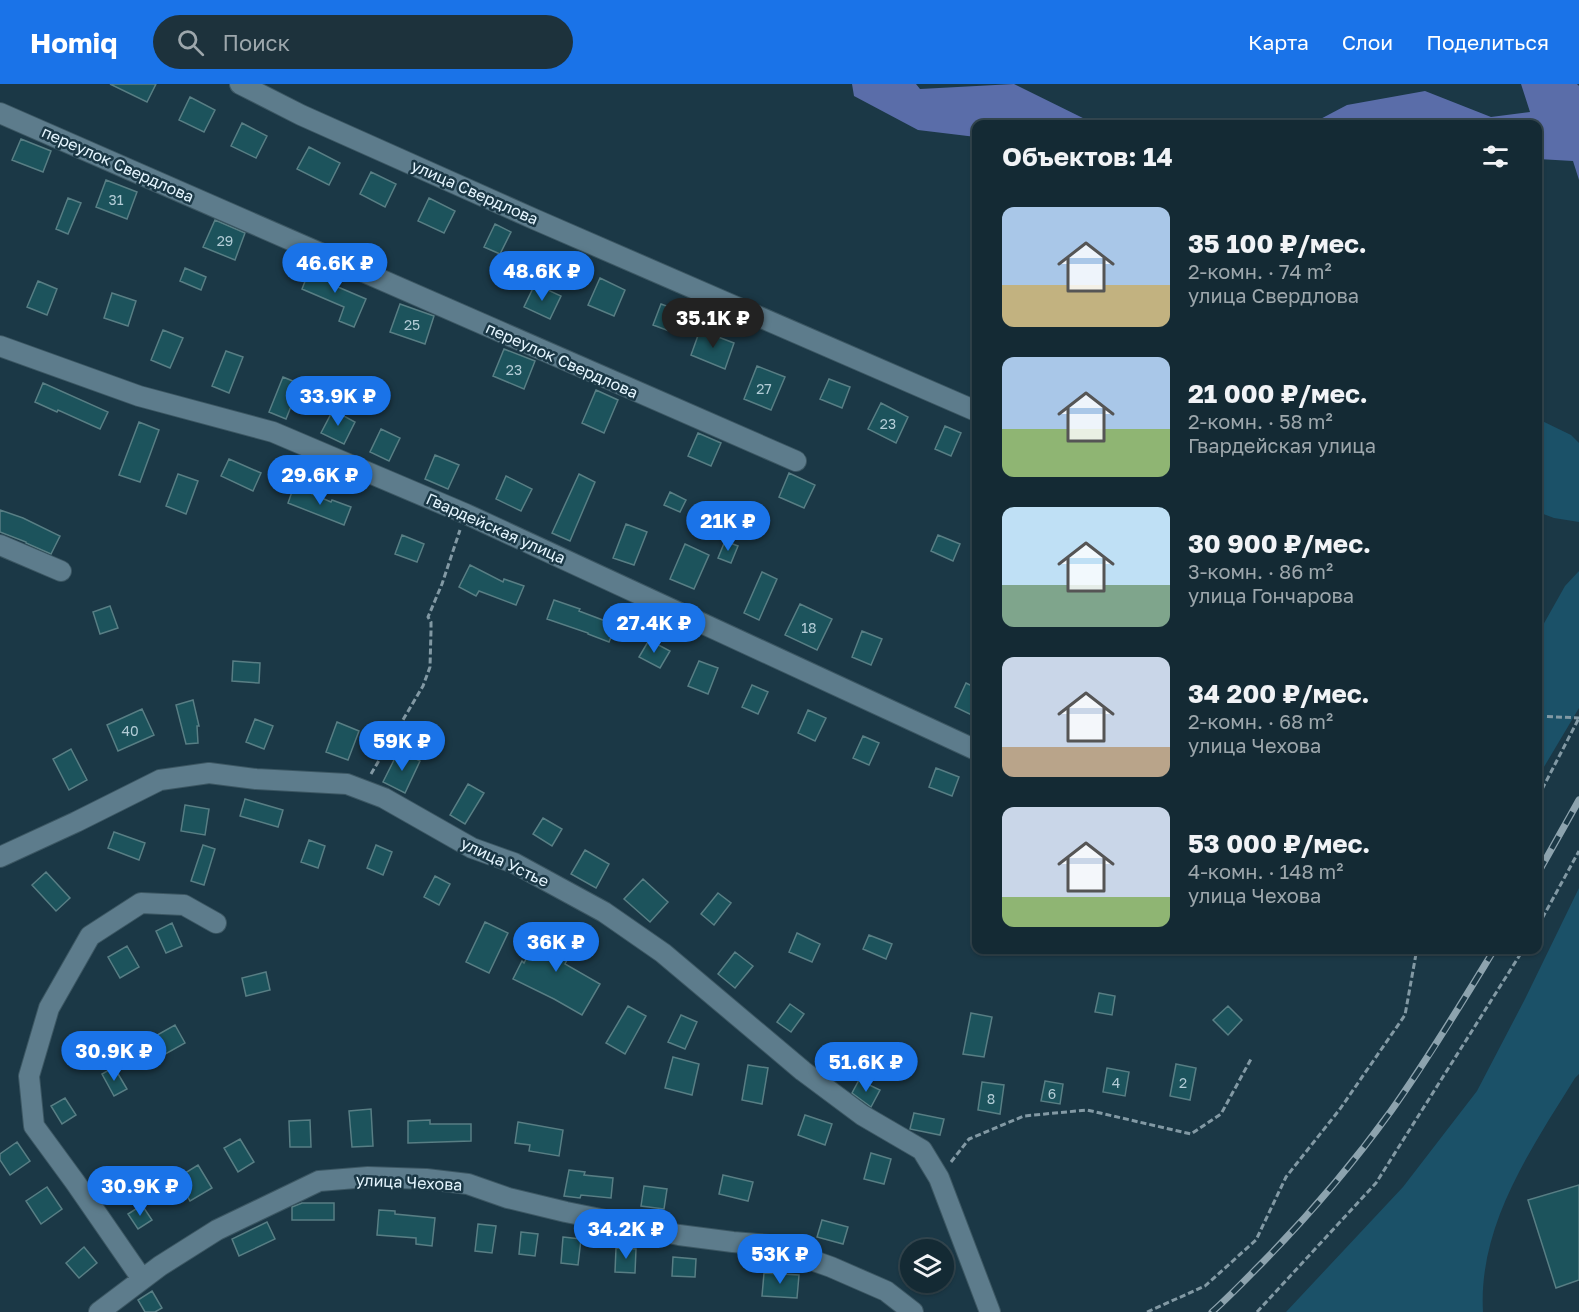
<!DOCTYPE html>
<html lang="ru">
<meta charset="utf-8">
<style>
body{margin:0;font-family:"Golos Text",sans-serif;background:#1d323c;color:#f1f3f6;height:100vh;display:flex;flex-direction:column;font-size:22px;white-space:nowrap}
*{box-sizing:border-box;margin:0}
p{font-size:20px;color:#9da7ac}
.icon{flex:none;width:33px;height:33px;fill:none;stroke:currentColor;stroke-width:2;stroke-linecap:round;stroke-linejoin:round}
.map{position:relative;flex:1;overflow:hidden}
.drawer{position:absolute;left:972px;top:36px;width:570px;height:834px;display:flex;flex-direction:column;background:#142a34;border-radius:12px;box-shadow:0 2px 4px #0004,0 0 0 2px #33464f}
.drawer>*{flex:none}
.controls{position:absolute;left:900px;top:1155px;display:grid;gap:12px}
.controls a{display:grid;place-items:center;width:54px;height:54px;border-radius:50%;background:#142a34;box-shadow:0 2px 4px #0004,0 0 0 2px #33464f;font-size:30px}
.price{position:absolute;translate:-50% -51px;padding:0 14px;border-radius:21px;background:#1a73e8;color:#fff;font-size:20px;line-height:39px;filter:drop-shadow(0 2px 3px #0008)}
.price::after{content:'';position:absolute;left:50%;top:36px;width:18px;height:14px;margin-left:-9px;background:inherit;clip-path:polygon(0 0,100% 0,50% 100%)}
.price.selected{background:#222;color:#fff}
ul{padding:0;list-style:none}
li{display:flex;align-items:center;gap:18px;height:150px;padding:0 30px}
li span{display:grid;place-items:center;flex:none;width:168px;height:120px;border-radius:12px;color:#555}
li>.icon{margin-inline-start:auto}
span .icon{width:72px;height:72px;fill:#fffc;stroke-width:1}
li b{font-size:26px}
h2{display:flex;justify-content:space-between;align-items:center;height:72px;padding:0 30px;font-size:26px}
header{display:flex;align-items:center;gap:36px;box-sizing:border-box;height:84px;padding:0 30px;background:#1a73e8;color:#fff}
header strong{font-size:28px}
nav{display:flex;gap:33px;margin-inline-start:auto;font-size:21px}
.search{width:420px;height:54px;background:#1d323c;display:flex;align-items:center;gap:15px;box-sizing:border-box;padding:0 21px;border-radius:33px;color:#9da7ac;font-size:22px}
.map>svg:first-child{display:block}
.green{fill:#1b5168}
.water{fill:#5a6da9}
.building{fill:#1c535c;stroke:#587e84;stroke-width:1.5}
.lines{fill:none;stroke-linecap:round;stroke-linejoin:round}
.minor-casing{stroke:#3c5763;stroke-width:22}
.path{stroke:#8299a4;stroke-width:3;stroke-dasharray:6 3;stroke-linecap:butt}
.minor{stroke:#5d7c8c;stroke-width:20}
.rail-casing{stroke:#8da3ae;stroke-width:7}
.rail{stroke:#1b3846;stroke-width:4.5;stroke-dasharray:14;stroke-linecap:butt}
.labels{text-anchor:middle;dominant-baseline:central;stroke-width:5;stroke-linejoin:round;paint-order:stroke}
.number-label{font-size:14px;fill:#b2ccd6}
.street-label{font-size:16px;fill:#e4f5fe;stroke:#1b3846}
</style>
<header>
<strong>Homiq</strong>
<div class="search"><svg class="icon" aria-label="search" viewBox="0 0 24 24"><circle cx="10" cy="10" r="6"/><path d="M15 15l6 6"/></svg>Поиск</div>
<nav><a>Карта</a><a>Слои</a><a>Поделиться</a></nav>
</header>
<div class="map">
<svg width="1579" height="1228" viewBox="0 0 1579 1228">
<rect width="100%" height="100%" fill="#1b3846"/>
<path class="green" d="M1538,335L1571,351L1579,359V438L1554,434L1538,428Z
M1579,487V624L1538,693V550L1565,502Z
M1579,804V990L1575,994C1531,1065 1478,1141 1483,1228H1286L1403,1103L1477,1007L1525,915Z"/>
<path class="water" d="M852,0H916L920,5L1014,0L1095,40H976V53L918,46L854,12Z
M1521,0H1577L1579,2V96L1573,77L1538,75V40H1311L1347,21L1425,7L1491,33L1530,28Z"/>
<path class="building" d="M110,0H156L147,18Z
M190,13L215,26L204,48L179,36Z
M242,39L267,52L256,74L231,62Z
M21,55L51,67L43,88L12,76Z
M309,63L340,79L329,101L297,85Z
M371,88L396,100L385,123L360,110Z
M106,96L137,108L127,135L96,123Z
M68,114L81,119L68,150L56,145Z
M429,114L455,127L444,149L418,137Z
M215,136L245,149L235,176L203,163Z
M495,140L511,148L500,170L484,163Z
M311,182L341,195L338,203L366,215L354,243L339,237L344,223L302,205Z
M185,184L206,193L201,206L180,197Z
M600,194L625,206L614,232L588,221Z
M38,197L57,205L47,231L27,223Z
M535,200L561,212L550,235L524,223Z
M112,209L136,217L128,242L104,234Z
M400,220L434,232L425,260L390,248Z
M661,220L680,227L672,248L653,241Z
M163,246L183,254L170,284L151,276Z
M700,246L734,259L725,285L691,271Z
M504,265L535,277L524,305L493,292Z
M226,267L243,273L229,309L212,302Z
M757,282L785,293L771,326L744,315Z
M283,293L300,300L286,335L269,328Z
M829,295L850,303L842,324L820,315Z
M43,299L108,328L100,345L58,326L57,328L35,318Z
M596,306L618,316L604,349L582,339Z
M881,319L908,333L896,359L868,345Z
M333,326L355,338L344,360L321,349Z
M139,338L159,346L140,398L119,391Z
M945,342L961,349L951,372L935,365Z
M381,345L400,354L389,377L370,368Z
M698,349L721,359L711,382L688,372Z
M435,371L459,381L448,405L425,395Z
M229,375L261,389L253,407L221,392Z
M789,389L815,401L804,424L779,413Z
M178,390L198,397L186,430L166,422Z
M579,390L595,398L570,457L552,449Z
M506,392L532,405L521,427L496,415Z
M294,402L331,418L332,416L351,423L344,441L288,419Z
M670,408L686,416L680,428L664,421Z
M0,426L23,434L60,452L51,470L26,459V458L0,448Z
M626,440L647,448L634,481L613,474Z
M402,451L424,460L417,478L395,470Z
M938,451L960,460L953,477L931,467Z
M725,457L738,462L731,479L718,474Z
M685,460L709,471L694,505L670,495Z
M470,481L503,498L504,495L524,502L516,521L479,507L476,512L459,503Z
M762,488L777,495L759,536L744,529Z
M554,516L580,525L579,527L616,541L609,558L588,550V549L547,535Z
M800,520L832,535L817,566L785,551Z
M110,522L118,544L100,550L93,528Z
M862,547L882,555L871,581L852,573Z
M649,556L670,567L660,584L639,573Z
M233,577L260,579L259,599L232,597Z
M699,577L718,584L708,610L688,602Z
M966,599L976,604V633L955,623Z
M752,601L768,608L758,630L742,623Z
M193,616L199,642H197L198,659L186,660L176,621Z
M142,625L154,651L118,667L107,641Z
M808,626L826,634L815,657L798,649Z
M255,635L273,642L264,665L246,658Z
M337,638L359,647L348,676L326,668Z
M863,652L879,659L869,681L853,674Z
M71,665L87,696L69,706L53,675Z
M399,666L420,677L405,709L383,698Z
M936,684L959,693L952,712L929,703Z
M468,700L484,709L465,740L450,731Z
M245,715L283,726L278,743L240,732Z
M185,721L209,725L205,751L181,747Z
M543,734L562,745L552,762L533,750Z
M114,748L145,759L139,776L108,764Z
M309,756L325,762L318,784L301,778Z
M203,761L215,765L204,801L191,797Z
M376,761L392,768L383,791L367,784Z
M585,766L609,780L596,804L571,790Z
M46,788L70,814L56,827L32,801Z
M435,792L450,800L439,821L424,813Z
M643,795L668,818L650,838L624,815Z
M718,809L731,819L714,841L701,830Z
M485,838L508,849L489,889L466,878Z
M172,839L182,862L166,869L156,847Z
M553,844L565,850L564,855L575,860L565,880L600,900L582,931L554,915L513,895L522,877L524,879L540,849L548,853Z
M797,849L820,860L812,878L789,868Z
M869,851L892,860L886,875L863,865Z
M127,862L139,883L120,894L108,873Z
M735,868L753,882L735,904L718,890Z
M266,888L270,906L246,912L242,894Z
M1099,909L1115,912L1112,931L1095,928Z
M790,920L804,930L791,948L777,938Z
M628,922L646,932L625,970L606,959Z
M1228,922L1242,936L1228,951L1213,936Z
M971,929L992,933L984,973L963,970Z
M681,931L697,938L685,965L668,958Z
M175,941L185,959L160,973L150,955Z
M673,973L699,980L692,1011L665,1004Z
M1176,980L1196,984L1190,1016L1170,1012Z
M748,981L768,984L762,1020L742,1016Z
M114,983L127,1005L114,1012L102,990Z
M1107,984L1129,988L1125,1012L1103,1008Z
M859,996L880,1006L871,1023L852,1009Z
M1045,997L1063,1000L1060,1020L1041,1017Z
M982,998L1004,1001L1000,1030L978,1026Z
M65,1014L76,1031L62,1040L51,1022Z
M371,1025L373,1062L352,1063L349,1027Z
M914,1029L944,1035L940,1051L910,1045Z
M805,1031L832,1040L825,1061L798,1051Z
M310,1036L311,1063H290L289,1037Z
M430,1036V1040H471V1057L408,1059V1037Z
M518,1038L563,1046L559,1072L529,1067L530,1061L515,1059Z
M240,1055L254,1078L238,1088L224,1064Z
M17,1058L30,1077L10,1091L0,1076V1070Z
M871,1069L891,1075L884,1100L864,1095Z
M198,1081L212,1104L190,1117L177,1094Z
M569,1086L585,1088L584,1091L613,1094L611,1114L581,1111L580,1114L564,1112Z
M723,1091L753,1098L748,1117L719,1110Z
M1579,1101V1196L1556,1204L1528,1116Z
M644,1102L667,1105L664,1125L641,1122Z
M47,1103L62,1125L41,1140L26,1117Z
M302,1119H334V1136H292V1123Z
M142,1121L152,1136L138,1145L128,1130Z
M379,1126L395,1127V1130L435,1134L432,1162L416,1160V1154L377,1151Z
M822,1136L848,1143L843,1160L817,1153Z
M267,1138L275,1155L239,1172L232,1155Z
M478,1140L496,1142L492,1169L475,1167Z
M521,1148L538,1150L535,1172L519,1170Z
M563,1153L581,1155L578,1181L561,1179Z
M84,1163L97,1179L79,1194L66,1179Z
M616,1164L636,1165L635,1189L615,1188Z
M673,1173L696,1175L695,1193L672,1192Z
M764,1189L799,1191L797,1214L762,1212Z
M152,1207L162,1224L155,1228H145L138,1216Z"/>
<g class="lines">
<g class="minor-casing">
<path id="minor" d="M240,0L301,31L534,135L976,327
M0,29L796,377
M0,262L139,312L273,348L466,430L976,666
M0,461L61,487
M0,773L76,738L160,696L209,689L256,695L347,700L384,714L472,764L514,779L604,828L663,869L803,987L862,1031L922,1066L939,1094L990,1228
M142,1195L75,1098L34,1042L29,992L49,924L90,852L141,819L184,821L216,839
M99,1228L160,1182L217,1146L319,1097L368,1093L426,1095L468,1100L508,1114L566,1128L679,1151L733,1158L769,1161L831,1183L886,1207L913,1228"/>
</g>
<path class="path" d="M1538,632L1579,634
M371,690L423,602L430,583L431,547V538L428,533L442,500L460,446
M1538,713L1579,634
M1538,842L1579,767
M951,1078L969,1055L1024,1032L1087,1026L1191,1050L1221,1030L1251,975
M1147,1228L1205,1202L1256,1156L1286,1093L1340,1025L1405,931L1416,870L1407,866
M1257,1228L1376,1099L1523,866"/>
<use href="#minor" class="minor"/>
<g class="rail-casing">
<path id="rail" d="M1538,789L1579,716
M1212,1228C1230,1212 1247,1194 1264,1177C1310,1130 1352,1081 1391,1027C1428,975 1461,920 1494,866"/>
</g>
<use href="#rail" class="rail"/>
</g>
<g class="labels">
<g class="number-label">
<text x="116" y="115">31</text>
<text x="225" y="156">29</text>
<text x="412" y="240">25</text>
<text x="514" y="285">23</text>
<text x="764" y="304">27</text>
<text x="888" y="339">23</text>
<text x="809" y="543">18</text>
<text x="130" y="646">40</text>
<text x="1116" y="998">4</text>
<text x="1183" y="998">2</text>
<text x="1052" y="1009">6</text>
<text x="991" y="1014">8</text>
</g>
<g class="street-label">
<text transform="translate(118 80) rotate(24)">переулок Свердлова</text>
<text transform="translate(475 108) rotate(24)">улица Свердлова</text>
<text transform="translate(562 276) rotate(24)">переулок Свердлова</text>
<text transform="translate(496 444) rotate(24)">Гвардейская улица</text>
<text transform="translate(505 778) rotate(25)">улица Устье</text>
<text transform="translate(409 1098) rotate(3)">улица Чехова</text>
</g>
</g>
</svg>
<div class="controls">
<a><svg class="icon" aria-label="layers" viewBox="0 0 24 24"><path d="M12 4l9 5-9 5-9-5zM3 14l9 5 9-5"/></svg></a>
</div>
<b class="price" style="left:335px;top:210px">46.6K ₽</b>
<b class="price" style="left:542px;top:218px">48.6K ₽</b>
<b class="price selected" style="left:713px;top:265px">35.1K ₽</b>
<b class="price" style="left:338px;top:343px">33.9K ₽</b>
<b class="price" style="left:320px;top:422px">29.6K ₽</b>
<b class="price" style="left:728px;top:468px">21K ₽</b>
<b class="price" style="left:654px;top:570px">27.4K ₽</b>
<b class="price" style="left:402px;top:688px">59K ₽</b>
<b class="price" style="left:556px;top:889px">36K ₽</b>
<b class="price" style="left:114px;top:998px">30.9K ₽</b>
<b class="price" style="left:866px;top:1009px">51.6K ₽</b>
<b class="price" style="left:140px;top:1133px">30.9K ₽</b>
<b class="price" style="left:626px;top:1176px">34.2K ₽</b>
<b class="price" style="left:780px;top:1201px">53K ₽</b>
<section class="drawer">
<h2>Объектов: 14<svg class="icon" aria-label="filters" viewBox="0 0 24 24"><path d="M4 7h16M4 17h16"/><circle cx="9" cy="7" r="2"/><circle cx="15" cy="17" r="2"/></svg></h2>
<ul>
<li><span style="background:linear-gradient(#a9c7e8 65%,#c2b280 0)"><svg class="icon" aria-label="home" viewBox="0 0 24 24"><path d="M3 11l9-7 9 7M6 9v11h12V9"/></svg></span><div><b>35 100 ₽/мес.</b><p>2-комн. · 74 m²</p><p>улица Свердлова</p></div></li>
<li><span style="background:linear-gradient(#a9c7e8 60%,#8fb573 0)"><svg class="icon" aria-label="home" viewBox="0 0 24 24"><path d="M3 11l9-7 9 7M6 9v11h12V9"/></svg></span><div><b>21 000 ₽/мес.</b><p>2-комн. · 58 m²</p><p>Гвардейская улица</p></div></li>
<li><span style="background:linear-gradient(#bfe0f5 65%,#7fa58c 0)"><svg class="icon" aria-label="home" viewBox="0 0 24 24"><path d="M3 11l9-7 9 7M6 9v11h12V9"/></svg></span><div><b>30 900 ₽/мес.</b><p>3-комн. · 86 m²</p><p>улица Гончарова</p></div></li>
<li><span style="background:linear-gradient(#c9d6e8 75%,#b9a48a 0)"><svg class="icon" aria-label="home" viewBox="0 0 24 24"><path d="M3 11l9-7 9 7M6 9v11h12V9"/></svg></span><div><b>34 200 ₽/мес.</b><p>2-комн. · 68 m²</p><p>улица Чехова</p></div></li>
<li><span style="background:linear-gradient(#c9d6e8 75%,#8fb573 0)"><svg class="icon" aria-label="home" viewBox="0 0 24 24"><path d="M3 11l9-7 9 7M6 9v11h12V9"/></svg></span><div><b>53 000 ₽/мес.</b><p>4-комн. · 148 m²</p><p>улица Чехова</p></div></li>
</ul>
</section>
</div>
